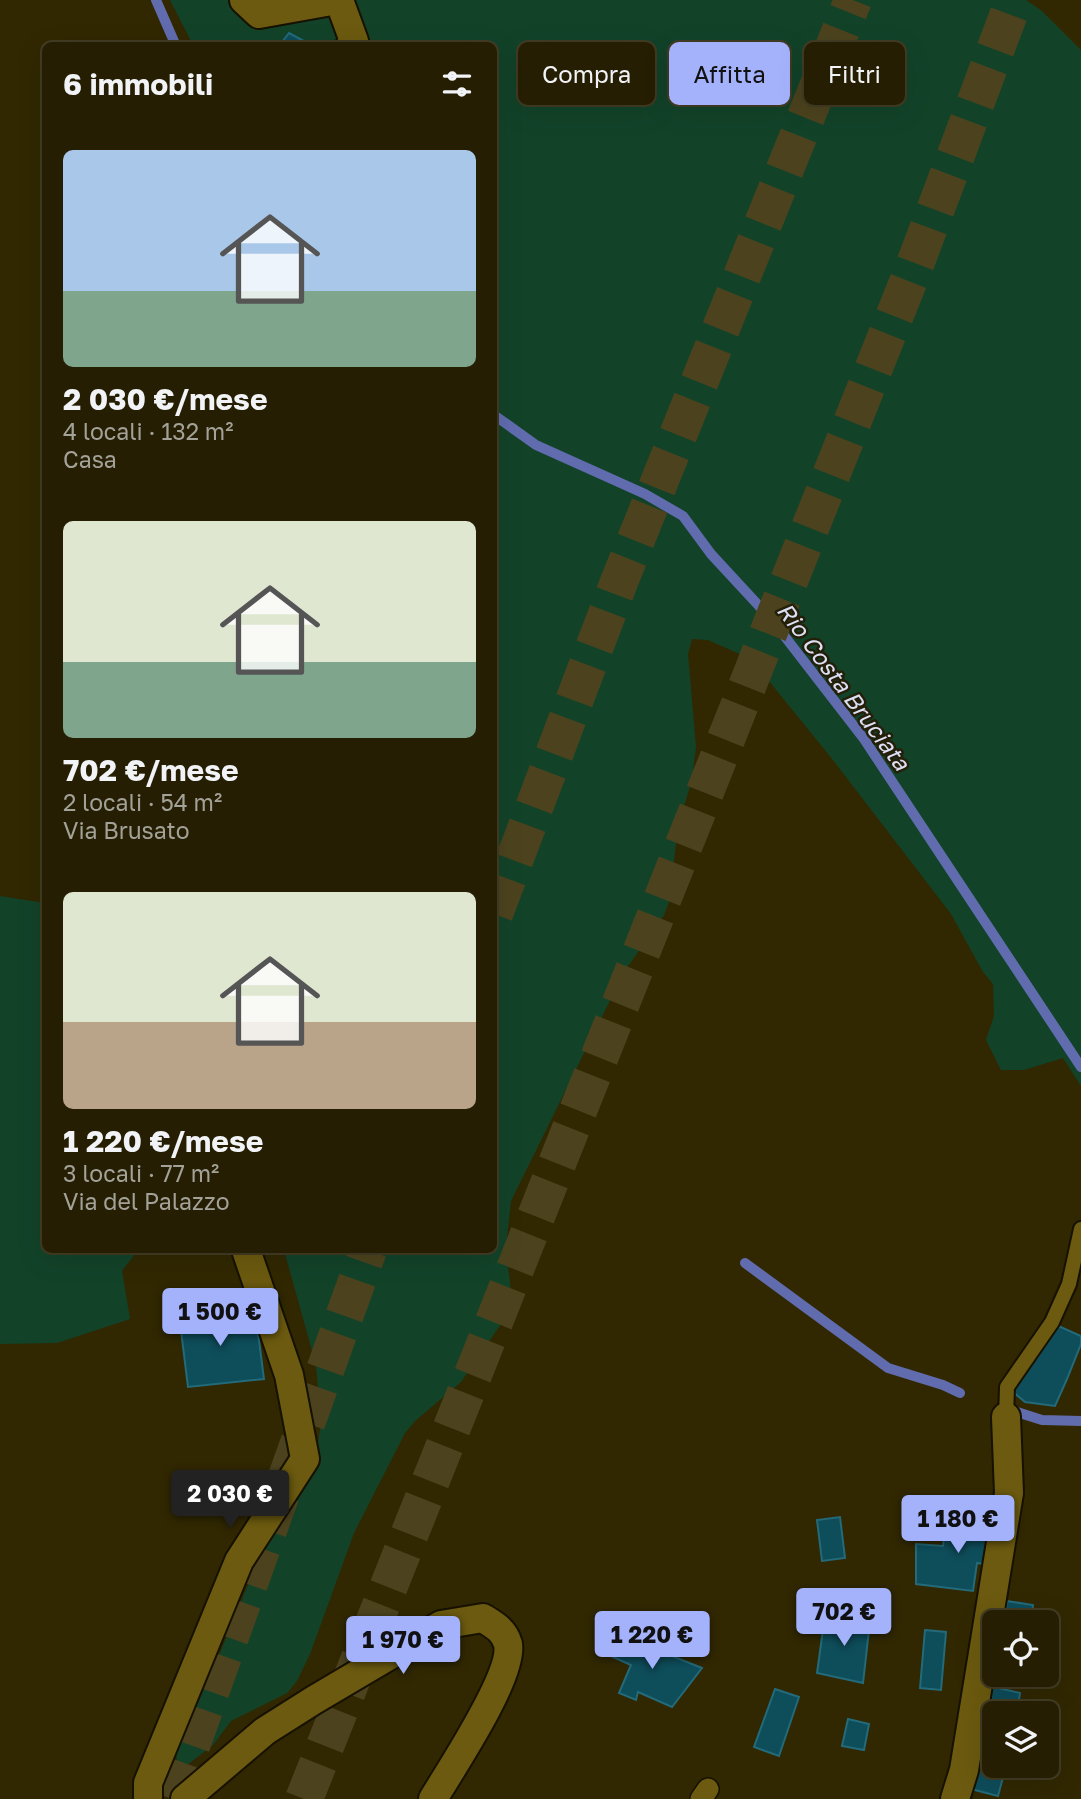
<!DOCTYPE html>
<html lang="it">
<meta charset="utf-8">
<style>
body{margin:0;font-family:"Golos Text",sans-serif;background:#2d270c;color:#f1f3f6;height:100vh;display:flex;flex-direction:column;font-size:26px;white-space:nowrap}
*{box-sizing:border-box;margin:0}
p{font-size:23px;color:#a3a299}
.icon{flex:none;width:38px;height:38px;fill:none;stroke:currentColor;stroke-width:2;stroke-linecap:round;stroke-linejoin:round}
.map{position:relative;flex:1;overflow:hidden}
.drawer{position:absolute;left:42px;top:42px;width:455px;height:1211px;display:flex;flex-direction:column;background:#251e02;border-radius:10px;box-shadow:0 7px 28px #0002,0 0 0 2px #423c24}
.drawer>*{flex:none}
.top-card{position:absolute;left:518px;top:42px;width:457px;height:63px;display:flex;gap:14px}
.tools{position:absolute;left:982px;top:1610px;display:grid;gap:14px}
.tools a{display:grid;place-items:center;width:77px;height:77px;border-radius:10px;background:#251e02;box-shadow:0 7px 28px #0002,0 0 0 2px #423c24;font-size:35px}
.price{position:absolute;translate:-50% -60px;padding:0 16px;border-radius:7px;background:#a4b2fc;color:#111;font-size:23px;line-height:46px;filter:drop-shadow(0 2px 4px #0008)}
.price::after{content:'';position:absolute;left:50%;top:42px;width:21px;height:16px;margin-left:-10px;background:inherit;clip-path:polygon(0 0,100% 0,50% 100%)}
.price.on{background:#222;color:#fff}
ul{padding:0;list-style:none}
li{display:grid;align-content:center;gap:14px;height:371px;padding:0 21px}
li span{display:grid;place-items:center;height:217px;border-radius:10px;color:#555}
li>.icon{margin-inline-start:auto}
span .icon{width:126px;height:126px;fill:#fffc;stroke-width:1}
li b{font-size:30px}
h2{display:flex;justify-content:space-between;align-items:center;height:84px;padding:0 21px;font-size:30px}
.pill{padding:0 24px;border-radius:10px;background:#251e02;box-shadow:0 7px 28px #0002,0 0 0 2px #423c24;font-size:24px;line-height:63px}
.pill.on{background:#a4b2fc;color:#111}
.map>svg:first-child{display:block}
.green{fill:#124329}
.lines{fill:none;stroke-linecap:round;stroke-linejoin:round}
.stream{stroke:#616caf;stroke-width:10}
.building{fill:#0e4d5a;stroke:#236a7a;stroke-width:2}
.motorway-tunnel{stroke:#4c431e;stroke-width:38;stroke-dasharray:38 19;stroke-linecap:butt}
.service-casing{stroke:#161100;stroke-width:18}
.pedestrian-casing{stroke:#161100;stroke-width:24}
.minor-casing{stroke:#161100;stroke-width:32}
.service{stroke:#6b5a0f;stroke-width:14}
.pedestrian{stroke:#6b5a0f;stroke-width:21}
.minor{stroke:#6b5a0f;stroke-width:28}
.labels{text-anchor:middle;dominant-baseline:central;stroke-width:5;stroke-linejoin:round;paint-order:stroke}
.water-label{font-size:23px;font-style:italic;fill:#dce0f4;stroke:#241f09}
</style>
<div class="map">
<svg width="1081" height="1799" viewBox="0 0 1081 1799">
<rect width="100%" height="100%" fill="#312802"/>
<path class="green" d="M170,0H1026L1042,11L1081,50V1086L1063,1058L1024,1070H1001L986,1040L994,1016L993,984L983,972L951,914L833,760L751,659L708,640L692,639L688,654L696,747L692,780L678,826L669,902L664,915L624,972L511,1201L506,1246L511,1293L508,1310L501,1324L461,1382L415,1421L405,1433L354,1533L310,1654L297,1681L287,1693L231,1721L213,1745L178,1772L176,1750L213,1670L262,1551L314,1473L321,1421L316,1365L284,1250H494V598L497,588L494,569V46L193,45Z
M0,896L45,903L46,1250H138L122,1271L130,1319L57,1343L0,1344Z"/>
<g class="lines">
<path class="stream" d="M156,0L176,46
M494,415L536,445L645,494L683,516L711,554L772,620L864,739L1081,1067
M745,1263L888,1368L943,1385L960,1393
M1017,1412L1042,1420L1081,1421"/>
</g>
<path class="building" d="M289,33L313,46H279Z
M235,1307L237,1320L256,1317L264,1379L188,1387L179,1314Z
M1056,1325L1081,1336V1344L1067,1379L1055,1406L1025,1402L1012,1391Z
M840,1517L845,1558L822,1561L817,1520Z
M946,1517L1000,1524L996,1566L977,1563L973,1591L916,1584V1544L943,1546Z
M1007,1601L1033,1605L1031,1622H1004Z
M825,1615L870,1621L863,1683L817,1673Z
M925,1630L946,1632L941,1690L920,1688Z
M614,1633L642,1644L702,1668L672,1707L638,1692L636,1700L619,1693L631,1665L606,1654Z
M985,1685L1020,1693L1017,1713H994V1732L981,1729Z
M775,1689L799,1697L779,1756L754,1747Z
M848,1719L869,1724L864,1750L842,1746Z
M981,1729L994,1732V1766H1006L998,1796L967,1788Z"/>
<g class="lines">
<path class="motorway-tunnel" d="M494,914L619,582L853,0
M172,1799L368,1250
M304,1799L914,267L1014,0"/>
<g class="service-casing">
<path id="service" d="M1006,1417L1007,1387L1052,1322L1069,1284L1081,1229"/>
</g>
<g class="pedestrian-casing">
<path id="pedestrian" d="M701,1799L708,1789"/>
</g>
<g class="minor-casing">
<path id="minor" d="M244,0L259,14L337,0
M339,0L354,41L350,46
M148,1799V1783L239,1561L305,1459L289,1375L246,1250
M185,1799L265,1731L314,1700L441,1625L483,1618C494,1625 504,1630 508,1644C514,1675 451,1769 433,1799
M955,1799L964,1770L1009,1493L1006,1417"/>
</g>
<use href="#service" class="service"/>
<use href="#pedestrian" class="pedestrian"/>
<use href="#minor" class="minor"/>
</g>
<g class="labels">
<g class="water-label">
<text transform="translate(844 686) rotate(53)">Rio Costa Bruciata</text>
</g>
</g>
</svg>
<div class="tools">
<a><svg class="icon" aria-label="locate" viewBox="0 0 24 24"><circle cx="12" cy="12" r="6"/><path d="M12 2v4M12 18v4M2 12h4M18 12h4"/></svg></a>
<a><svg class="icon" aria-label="layers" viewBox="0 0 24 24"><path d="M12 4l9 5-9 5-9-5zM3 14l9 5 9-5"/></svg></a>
</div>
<b class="price" style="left:220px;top:1348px">1 500 €</b>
<b class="price on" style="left:230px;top:1530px">2 030 €</b>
<b class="price" style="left:958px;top:1555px">1 180 €</b>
<b class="price" style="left:844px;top:1648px">702 €</b>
<b class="price" style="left:652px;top:1671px">1 220 €</b>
<b class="price" style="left:403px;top:1676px">1 970 €</b>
<div class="top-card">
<a class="pill">Compra</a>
<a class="pill on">Affitta</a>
<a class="pill">Filtri</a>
</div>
<section class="drawer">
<h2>6 immobili<svg class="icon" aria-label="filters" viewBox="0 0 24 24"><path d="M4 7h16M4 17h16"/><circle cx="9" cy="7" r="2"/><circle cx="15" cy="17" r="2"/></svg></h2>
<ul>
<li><span style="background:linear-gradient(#a9c7e8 65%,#7fa58c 0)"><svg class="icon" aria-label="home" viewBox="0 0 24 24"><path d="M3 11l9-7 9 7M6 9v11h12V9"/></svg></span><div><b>2 030 €/mese</b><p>4 locali · 132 m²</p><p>Casa</p></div></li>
<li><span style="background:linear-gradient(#dfe7d0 65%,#7fa58c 0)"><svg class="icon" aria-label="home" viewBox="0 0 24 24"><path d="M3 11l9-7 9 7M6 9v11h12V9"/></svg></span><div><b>702 €/mese</b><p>2 locali · 54 m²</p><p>Via Brusato</p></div></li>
<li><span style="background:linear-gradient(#dfe7d0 60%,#b9a48a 0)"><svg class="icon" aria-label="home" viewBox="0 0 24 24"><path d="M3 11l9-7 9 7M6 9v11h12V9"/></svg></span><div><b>1 220 €/mese</b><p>3 locali · 77 m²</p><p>Via del Palazzo</p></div></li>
</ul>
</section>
</div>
